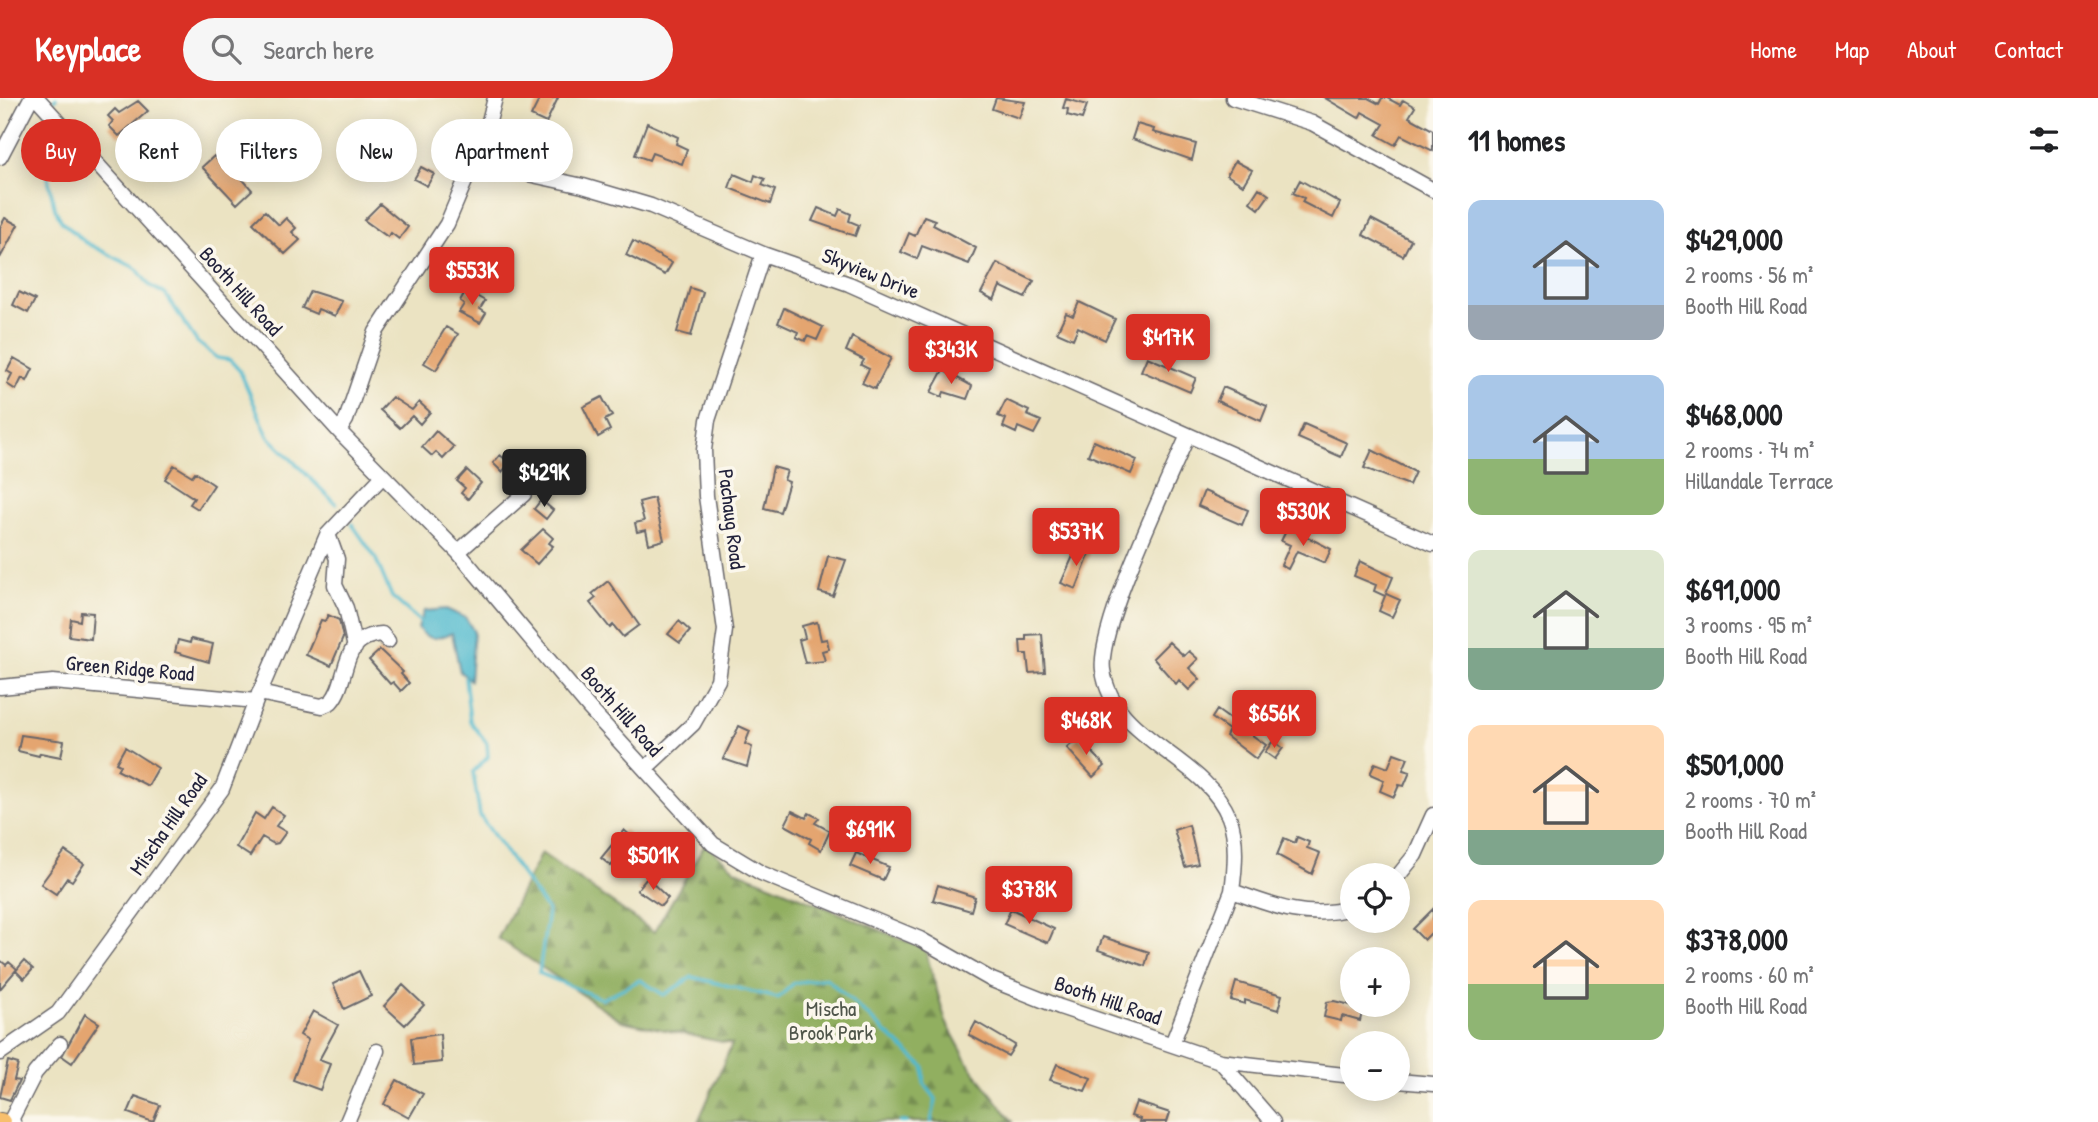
<!DOCTYPE html>
<meta charset="utf-8">
<style>
body{margin:0;font-family:"Patrick Hand",sans-serif;background:#f6f6f6;color:#202124;height:100vh;display:flex;flex-direction:column;font-size:26px;white-space:nowrap}
*{box-sizing:border-box;margin:0}
p{font-size:23px;color:#757577}
.icon{flex:none;width:38px;height:38px;fill:none;stroke:currentColor;stroke-width:2;stroke-linecap:round;stroke-linejoin:round}
.map{position:relative;flex:1;overflow:hidden}
.side{display:flex;flex-direction:column;background:#fff;width:665px}
.side>*{flex:none}
.hud{position:absolute;left:21px;top:21px;width:665px;height:63px;display:flex;gap:14px}
.buttons{position:absolute;left:1340px;top:765px;display:grid;gap:14px}
.buttons a{display:grid;place-items:center;width:70px;height:70px;border-radius:50%;background:#fff;box-shadow:0 4px 18px #0003;font-size:35px}
.price{position:absolute;translate:-50% -60px;padding:0 16px;border-radius:7px;background:#d93025;color:#fff;font-size:23px;line-height:46px;filter:drop-shadow(0 2px 4px #0008)}
.price::after{content:'';position:absolute;left:50%;top:42px;width:21px;height:16px;margin-left:-10px;background:inherit;clip-path:polygon(0 0,100% 0,50% 100%)}
.price.current{background:#222;color:#fff}
ul{padding:0;list-style:none}
li{display:flex;align-items:center;gap:21px;height:175px;padding:0 35px}
li span{display:grid;place-items:center;flex:none;width:196px;height:140px;border-radius:14px;color:#555}
li>.icon{margin-inline-start:auto}
span .icon{width:84px;height:84px;fill:#fffc;stroke-width:1}
li b{font-size:30px}
h2{display:flex;justify-content:space-between;align-items:center;height:84px;padding:0 35px;font-size:30px}
.pill{padding:0 24px;border-radius:32px;background:#fff;box-shadow:0 4px 18px #0003;font-size:24px;line-height:63px}
.pill.current{background:#d93025;color:#fff}
header{display:flex;align-items:center;gap:42px;box-sizing:border-box;height:98px;padding:0 35px;background:#d93025;color:#fff}
header strong{font-size:33px}
nav{display:flex;gap:38px;margin-inline-start:auto;font-size:24px}
.search{width:490px;height:63px;background:#f6f6f6;display:flex;align-items:center;gap:18px;box-sizing:border-box;padding:0 24px;border-radius:38px;color:#757577;font-size:26px}
main{display:flex;flex:1;min-height:0}
.map>svg:first-child{display:block}
.forest{fill:url(#forest-firs);stroke:#5a684e;stroke-width:2}
.water{fill:#50b9ce;stroke:#396e84;stroke-width:2}
.lines{fill:none;stroke-linecap:round;stroke-linejoin:round}
.stream{stroke:#50b9ce;stroke-width:3.5}
.building{fill:#e4a56f}
.minor-casing{stroke:#68666a;stroke-width:17}
.major-casing{stroke:#68666a;stroke-width:20}
.minor{stroke:#fff;stroke-width:14}
.major{stroke:#f8bf6c;stroke-width:18}
.labels{text-anchor:middle;dominant-baseline:central;stroke-width:7;stroke-linejoin:round;paint-order:stroke}
.street-label{font-size:21px;fill:#22223b;stroke:#fbf7ec}
.park-label{font-size:21px;fill:#4f554a;stroke:#fbf7ec}
</style>
<header>
<strong>Keyplace</strong>
<div class="search"><svg class="icon" aria-label="search" viewBox="0 0 24 24"><circle cx="10" cy="10" r="6"/><path d="M15 15l6 6"/></svg>Search here</div>
<nav><a>Home</a><a>Map</a><a>About</a><a>Contact</a></nav>
</header>
<main>
<div class="map">
<svg width="1433" height="1024" viewBox="0 0 1433 1024">
<defs>
<pattern id="forest-firs" width="22" height="20" patternUnits="userSpaceOnUse" patternTransform="scale(1.75)"><rect width="22" height="20" fill="#91af61"/><path d="M5 1l3.5 6h-7zM16 11l3.5 6h-7z" fill="#768e51"/></pattern>
</defs>
<rect width="100%" height="100%" fill="#fbf7ec"/>
<filter id="ink" filterUnits="userSpaceOnUse"><feTurbulence type="fractalNoise" baseFrequency=".0143" numOctaves="2"/><feDisplacementMap in="SourceGraphic" scale="14" xChannelSelector="R" yChannelSelector="G"/><feConvolveMatrix kernelMatrix="1 2 1 2 8 2 1 2 1" color-interpolation-filters="sRGB"/></filter>
<filter id="wash" filterUnits="userSpaceOnUse"><feTurbulence type="fractalNoise" baseFrequency=".00686" numOctaves="4" result="noise"/><feDisplacementMap in="SourceGraphic" scale="28" xChannelSelector="R" yChannelSelector="G"/><feGaussianBlur stdDeviation="1.57" result="paint"/><feColorMatrix in="noise" values="0 0 0 0 0 0 0 0 0 0 0 0 0 0 0 0 0 1.4 0 .05"/><feComposite in="paint" operator="in"/></filter>
<g filter="url(#wash)">
<rect width="100%" height="100%" fill="#ebe3c2"/>
<path class="forest" d="M705,746L736,772L925,851L946,924L970,968L1013,1024H698L732,946L622,923L498,840L541,755L654,834Z"/>
<path class="water" d="M446,511L466,520L474,534L470,582L460,574L452,535C439,540 428,545 418,530L424,513Z"/>
<g class="lines">
<path class="stream" d="M55,2L56,0
M40,22L42,52L55,111L62,124L85,144L137,171L149,187L166,197L197,244L217,260L230,262L240,273L268,338L336,406
M352,426L375,459L392,499L424,527
M465,580L470,623L487,645L488,659L473,674L480,718L548,813L539,875L602,901L640,882L664,897L692,879L778,900L794,885L826,880L924,969V985L936,1001L931,1024
M900,1024H906"/>
</g>
<g id="blocks">
<path class="building" d="M540,0H558L546,25L531,18Z
M996,0L1025,4L1019,20L992,11Z
M1325,0H1368L1379,6L1382,0H1387L1400,7L1403,2L1415,9L1409,19L1433,32V53L1401,37L1395,47L1377,37L1384,26L1362,14L1359,20Z
M1066,1L1087,7L1082,21L1067,17L1068,11L1063,10Z
M138,3L148,13L119,38L109,28L113,23L108,18L115,11L119,15Z
M385,22L393,28L388,37L379,31Z
M647,25L678,39L676,46L687,51L682,66L652,55L649,62L635,57Z
M1137,26L1154,31L1153,34L1196,46L1192,62L1132,41Z
M214,58L222,67L229,61L236,68L233,70L252,92L237,106L202,69Z
M1235,63L1252,72L1243,87L1227,77Z
M421,69L434,76L427,88L414,81Z
M734,76L753,84L755,77L765,81L762,87L775,92L770,106L729,90Z
M1300,82L1340,105L1333,120L1302,104L1304,100L1293,95Z
M1259,90L1269,97L1259,111L1250,104Z
M380,106L408,129L399,141L391,135L388,139L364,122Z
M818,110L837,118L840,111L851,116L849,123L859,127L855,138L812,123Z
M265,113L279,127L286,120L296,130L292,134L300,142L285,156L253,125Z
M924,118L935,122L933,127L976,150L969,166L922,148L917,161L901,154L909,135L915,138Z
M5,120L18,127L0,160V129Z
M1371,121L1411,142L1403,158L1363,137Z
M633,143L672,165L665,177L626,157Z
M997,165L1034,183L1025,200L1000,188L994,202L981,195Z
M690,190L703,194L691,238L677,234Z
M466,192L485,203L480,211L486,215L480,225L459,214L464,206L460,203Z
M310,193L342,203L335,218L318,211L316,216L302,210Z
M19,194L35,202L28,215L13,207Z
M1079,204L1115,221L1105,242L1078,229L1073,241L1057,234L1066,215L1073,218Z
M784,210L823,229L817,242L807,238L805,243L796,239L798,234L778,225Z
M446,229L458,236L436,272L424,265Z
M852,239L891,260L875,291L862,285L869,271L861,267L864,262L846,253Z
M1147,259L1196,280L1190,294L1141,273Z
M14,260L33,271L27,283L22,280L16,292L7,286L12,276L7,273Z
M943,272L972,288L967,301L944,294L942,299L931,294Z
M1223,289L1267,308L1261,323L1217,303Z
M392,299L412,312L419,304L430,314L420,326L412,318L400,330L380,312Z
M602,299L612,318L605,322L610,332L598,339L583,309Z
M1006,302L1029,313L1027,317L1041,323L1034,336L1018,329L1016,335L1003,329L1006,321L998,318Z
M1304,326L1347,345L1341,359L1298,340Z
M436,333L454,349L443,361L436,354L432,358L422,349Z
M1094,343L1137,362L1131,376L1088,357Z
M1372,352L1415,374L1409,387L1364,370Z
M500,357L510,365L502,374L493,365Z
M174,367L192,378L195,374L214,387L198,411L190,406L194,400L165,381Z
M773,369L787,373L784,382L789,384L780,414L764,410Z
M467,372L481,385L468,401L461,395L465,390L457,383Z
M1204,393L1248,412L1242,427L1198,408Z
M654,400L664,442L649,446L646,432L637,434L635,425L644,423L639,404Z
M541,402L553,412L546,421L534,411Z
M1288,429L1331,451L1325,465L1297,453L1288,471L1281,467L1290,447L1281,443Z
M543,431L553,440L549,445L553,448L537,466L521,452Z
M1077,449L1090,455L1076,491L1061,485Z
M828,458L846,462L833,498L819,494Z
M1360,463L1393,479L1386,496L1400,502L1392,519L1379,513L1385,498L1374,493L1376,487L1354,478Z
M608,483L639,527L623,539L613,527L610,530L590,505L596,500L592,496Z
M81,514L93,515L91,541L69,538L71,521L80,523Z
M328,517L339,522L343,540L331,568L306,557L321,522L325,523Z
M679,523L690,533L680,545L668,536Z
M817,524L821,542L827,541L829,551L822,553L825,563L805,565L799,542L805,540L802,528Z
M1042,536L1045,574L1029,575L1027,556H1021L1020,542H1026V537Z
M191,541L213,546L209,564L175,554L178,542L190,545Z
M1169,544L1184,558L1189,553L1198,561L1189,570L1200,581L1189,592L1179,582L1176,586L1153,560Z
M380,552L403,574L401,576L409,585L401,593L393,584L390,586L369,562Z
M1217,612L1245,632L1249,626L1256,631L1252,637L1266,647L1256,661L1226,638L1229,632L1212,620Z
M739,628L750,633L745,646L752,649L747,669L723,661Z
M21,637L64,643L61,659L40,655L39,658L18,653Z
M1079,639L1105,668L1093,679L1067,650Z
M1273,643L1283,650L1275,661L1265,654Z
M125,649L158,670L148,688L117,672L120,667L116,665Z
M1394,655L1408,660L1403,672L1410,674L1404,688L1399,687L1394,699L1380,693L1384,682L1370,676L1375,665L1388,670Z
M272,709L284,717L276,728L286,734L278,745L274,746L262,739L250,758L236,749L255,715L264,721Z
M792,713L806,720L809,715L819,720L815,725L830,733L821,752L809,745L811,741L785,727Z
M1189,727L1198,766L1185,769L1174,732Z
M624,732L632,739L634,737L666,766L653,782L636,768L640,763L625,751L611,768L601,760Z
M1297,739L1309,744L1307,750L1320,755L1312,776L1277,757L1284,740L1295,745Z
M65,753L84,766L72,783L67,780L56,796L41,786Z
M856,755L889,769L883,782L850,768Z
M647,780L668,800L661,808L637,792Z
M938,787L975,799L971,813L933,802Z
M1011,811L1054,831L1048,845L1004,826Z
M1433,811V833L1424,842L1413,831Z
M1103,839L1149,854L1145,868L1098,852Z
M0,862L6,867L9,864L17,871L0,891Z
M24,863L33,871L24,881L16,873Z
M359,873L371,898L344,911L333,886Z
M1236,884L1282,897L1278,912L1245,902V906L1231,902Z
M403,887L424,907L405,927L384,908Z
M1334,903L1363,910L1360,923L1342,918L1341,923L1324,919L1327,904Z
M313,913L338,927L319,962L330,966L320,992L293,982L308,942L300,937Z
M85,916L99,925L72,965L62,958Z
M976,924L1015,947L1008,958L969,937Z
M440,936L442,964L414,967L411,940Z
M8,963L18,966L14,982L19,983L10,1002L0,999Z
M1057,966L1091,980L1085,993L1050,982Z
M397,982L423,996L409,1020L384,1006Z
M135,998L160,1007L153,1024L128,1015Z
M1136,1004L1170,1015L1167,1024H1139L1140,1021L1131,1018Z"/>
</g>
</g>
<g filter="url(#ink)">
<use href="#blocks" fill-opacity="0" stroke="#68666a" stroke-width="2"/>
<g class="lines">
<g class="minor-casing">
<path id="minor" d="M37,0L339,333L458,454L589,610L713,746L761,775L920,841L992,882L1060,909L1220,963L1353,978
M1233,0L1312,25L1433,92
M0,59L31,0
M473,64L583,88L651,108L763,156L849,186L1433,446
M339,333L346,322L376,234L447,126L487,31L495,0
M328,436L337,461L335,487L346,510L355,550
M458,454L524,396
M0,589L53,584L256,603
M259,595L322,608L331,604C351,581 338,539 382,536L388,543
M645,671L693,626L718,582L725,532L706,398L704,352L708,322L763,156
M1398,778L1415,757L1433,717
M1232,793C1272,808 1310,823 1353,809
M1172,946L1232,793C1235,771 1238,741 1229,719C1204,658 1112,642 1103,572C1097,530 1168,384 1188,337
M0,955L58,915L222,691L256,603L327,437L382,379
M1220,963L1273,1024
M1398,983L1433,986
M13,1024L12,1020L35,975L60,946
M347,1024L377,953"/>
</g>
<g class="major-casing">
<path id="major" d="M0,1024H1"/>
</g>
<use href="#minor" class="minor"/>
<use href="#major" class="major"/>
</g>
</g>
<g class="labels">
<g class="street-label">
<text transform="translate(871 175) rotate(22)">Skyview Drive</text>
<text transform="translate(241 193) rotate(48)">Booth Hill Road</text>
<text transform="translate(732 421) rotate(83)">Pachaug Road</text>
<text transform="translate(130 570) rotate(5)">Green Ridge Road</text>
<text transform="translate(622 613) rotate(49)">Booth Hill Road</text>
<text transform="translate(168 726) rotate(-55)">Mischa Hill Road</text>
<text transform="translate(1108 902) rotate(19)">Booth Hill Road</text>
</g>
<g class="park-label">
<text x="831" y="910">Mischa<tspan x="831" dy="24">Brook Park</tspan></text>
</g>
</g>
</svg>
<div class="buttons">
<a><svg class="icon" aria-label="locate" viewBox="0 0 24 24"><circle cx="12" cy="12" r="6"/><path d="M12 2v4M12 18v4M2 12h4M18 12h4"/></svg></a>
<a>+</a>
<a>−</a>
</div>
<b class="price" style="left:472px;top:209px">$553K</b>
<b class="price" style="left:1168px;top:276px">$417K</b>
<b class="price" style="left:951px;top:288px">$343K</b>
<b class="price current" style="left:544px;top:411px">$429K</b>
<b class="price" style="left:1303px;top:450px">$530K</b>
<b class="price" style="left:1076px;top:470px">$537K</b>
<b class="price" style="left:1274px;top:652px">$656K</b>
<b class="price" style="left:1086px;top:659px">$468K</b>
<b class="price" style="left:870px;top:768px">$691K</b>
<b class="price" style="left:653px;top:794px">$501K</b>
<b class="price" style="left:1029px;top:828px">$378K</b>
<div class="hud">
<a class="pill current">Buy</a>
<a class="pill">Rent</a>
<a class="pill">Filters</a>
<a class="pill">New</a>
<a class="pill">Apartment</a>
</div>
</div>
<section class="side">
<h2>11 homes<svg class="icon" aria-label="filters" viewBox="0 0 24 24"><path d="M4 7h16M4 17h16"/><circle cx="9" cy="7" r="2"/><circle cx="15" cy="17" r="2"/></svg></h2>
<ul>
<li><span style="background:linear-gradient(#a9c7e8 75%,#9aa5b1 0)"><svg class="icon" aria-label="home" viewBox="0 0 24 24"><path d="M3 11l9-7 9 7M6 9v11h12V9"/></svg></span><div><b>$429,000</b><p>2 rooms · 56 m²</p><p>Booth Hill Road</p></div></li>
<li><span style="background:linear-gradient(#a9c7e8 60%,#8fb573 0)"><svg class="icon" aria-label="home" viewBox="0 0 24 24"><path d="M3 11l9-7 9 7M6 9v11h12V9"/></svg></span><div><b>$468,000</b><p>2 rooms · 74 m²</p><p>Hillandale Terrace</p></div></li>
<li><span style="background:linear-gradient(#dfe7d0 70%,#7fa58c 0)"><svg class="icon" aria-label="home" viewBox="0 0 24 24"><path d="M3 11l9-7 9 7M6 9v11h12V9"/></svg></span><div><b>$691,000</b><p>3 rooms · 95 m²</p><p>Booth Hill Road</p></div></li>
<li><span style="background:linear-gradient(#ffd9b3 75%,#7fa58c 0)"><svg class="icon" aria-label="home" viewBox="0 0 24 24"><path d="M3 11l9-7 9 7M6 9v11h12V9"/></svg></span><div><b>$501,000</b><p>2 rooms · 70 m²</p><p>Booth Hill Road</p></div></li>
<li><span style="background:linear-gradient(#ffd9b3 60%,#8fb573 0)"><svg class="icon" aria-label="home" viewBox="0 0 24 24"><path d="M3 11l9-7 9 7M6 9v11h12V9"/></svg></span><div><b>$378,000</b><p>2 rooms · 60 m²</p><p>Booth Hill Road</p></div></li>
</ul>
</section>
</main>
